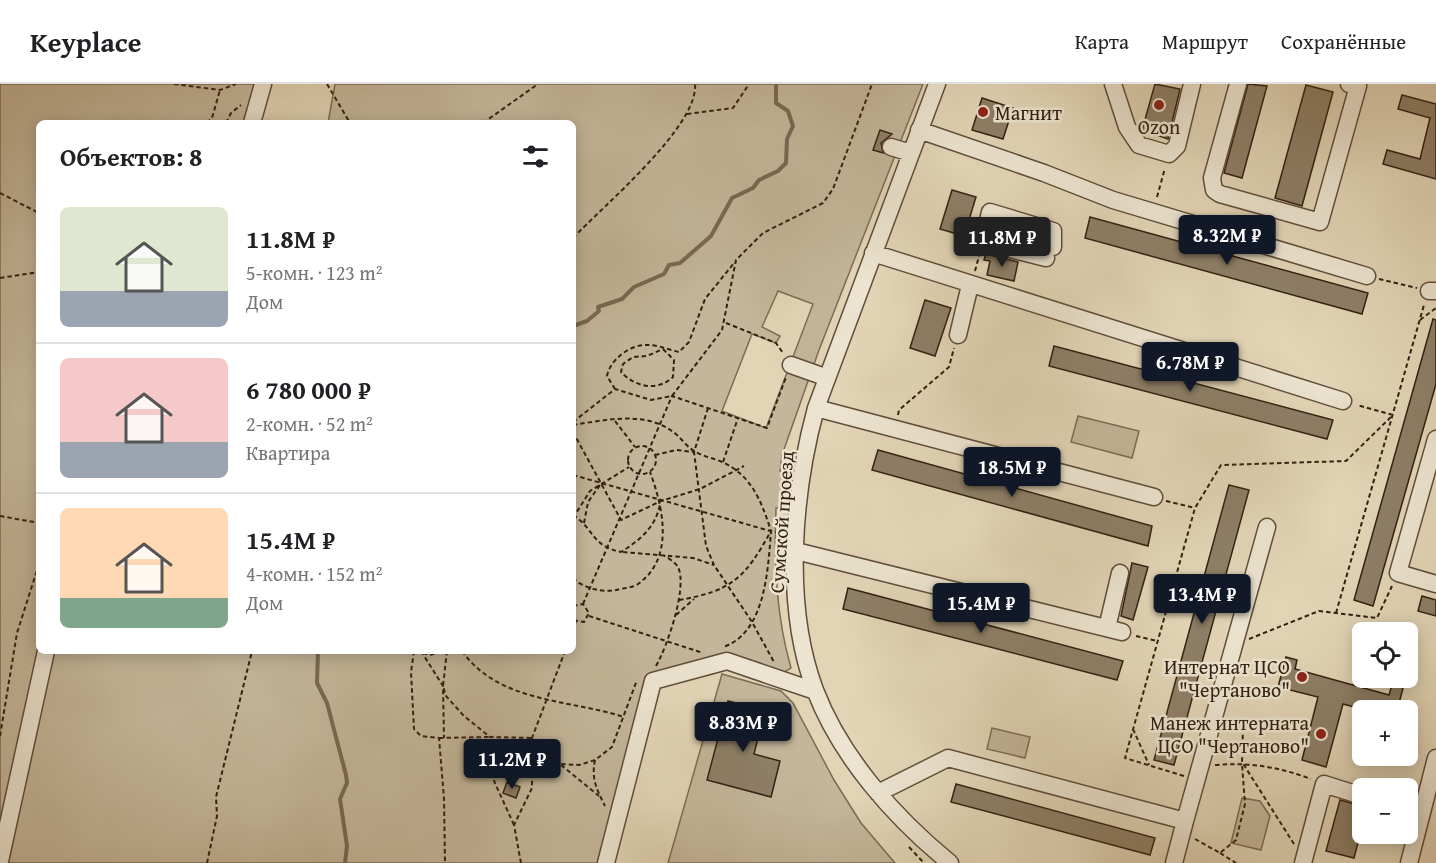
<!DOCTYPE html>
<html lang="ru">
<meta charset="utf-8">
<style>
body{margin:0;font-family:"Gentium Book Plus",serif;background:#f6f6f6;color:#202124;height:100vh;display:flex;flex-direction:column;font-size:22px;white-space:nowrap}
*{box-sizing:border-box;margin:0}
p{font-size:20px;color:#757577}
.icon{flex:none;width:33px;height:33px;fill:none;stroke:currentColor;stroke-width:2;stroke-linecap:round;stroke-linejoin:round}
.map{position:relative;flex:1;overflow:hidden}
.sheet{position:absolute;left:36px;top:36px;width:540px;height:534px;display:flex;flex-direction:column;background:#fff;border-radius:9px;box-shadow:0 3px 15px #0003}
.sheet>*{flex:none}
.tools{position:absolute;left:1352px;top:538px;display:grid;gap:12px}
.tools a{display:grid;place-items:center;width:66px;height:66px;border-radius:9px;background:#fff;box-shadow:0 3px 15px #0003;font-size:30px}
.price{position:absolute;translate:-50% -51px;padding:0 14px;border-radius:6px;background:#111827;color:#fff;font-size:20px;line-height:39px;filter:drop-shadow(0 2px 3px #0008)}
.price::after{content:'';position:absolute;left:50%;top:36px;width:18px;height:14px;margin-left:-9px;background:inherit;clip-path:polygon(0 0,100% 0,50% 100%)}
.price.selected{background:#222;color:#fff}
ul{padding:0;list-style:none}
li{display:flex;align-items:center;gap:18px;height:150px;padding:0 24px}
li+li{border-top:2px solid #e0e0e0}
li span{display:grid;place-items:center;flex:none;width:168px;height:120px;border-radius:9px;color:#555}
li>.icon{margin-inline-start:auto}
span .icon{width:72px;height:72px;fill:#fffc;stroke-width:1}
li b{font-size:26px}
h2{display:flex;justify-content:space-between;align-items:center;height:72px;padding:0 24px;font-size:26px}
header{display:flex;align-items:center;gap:36px;box-sizing:border-box;height:84px;padding:0 30px;background:#fff;border-bottom:2px solid #e0e0e0}
header strong{font-size:28px}
nav{display:flex;gap:33px;margin-inline-start:auto;font-size:21px}
.map>svg:first-child{display:block}
.green{fill:#c4b69a;stroke:#7c6c56;stroke-width:1.5;fill-rule:evenodd}
.lines{fill:none;stroke-linecap:round;stroke-linejoin:round}
.stream{stroke:#786853;stroke-width:4}
.building{fill:#8e7f67;stroke:#332112;stroke-width:1.5}
.minor-casing{stroke:#5f4e3b;stroke-width:19}
.path{stroke:#332112;stroke-width:2;stroke-dasharray:4.5 3;stroke-linecap:butt}
.minor{stroke:#ece4d0;stroke-width:16}
.poi-dot{fill:#8f2418;stroke:#ece4d0;stroke-width:2}
.labels{text-anchor:middle;dominant-baseline:central;stroke-width:5;stroke-linejoin:round;paint-order:stroke}
.poi-label{font-size:20px;fill:#332112;stroke:#ece4d0;text-anchor:end}
.street-label{font-size:20px;fill:#332112;stroke:#ece4d0}
</style>
<header>
<strong>Keyplace</strong>
<nav><a>Карта</a><a>Маршрут</a><a>Сохранённые</a></nav>
</header>
<div class="map">
<svg width="1436" height="779" viewBox="0 0 1436 779">
<rect width="100%" height="100%" fill="#e2d5b6"/>
<filter id="stains"><feTurbulence type="fractalNoise" baseFrequency=".00333" numOctaves="4"/><feColorMatrix values="0 0 0 0 .2 0 0 0 0 .09 0 0 0 0 .02 0 0 0 .5 -.17"/></filter>
<radialGradient id="worn" r=".72"><stop offset=".6" stop-color="#630" stop-opacity="0"/><stop offset="1" stop-color="#630" stop-opacity=".3"/></radialGradient>
<path class="green" d="M0,0H255L243,39H39V567H573V39H328L335,0H923L819,266L782,371L780,387L785,389L783,424H776C774,478 776,532 791,584L783,589L734,574L650,593L601,779H0ZM778,207L813,220L766,344L722,327L752,250L776,259L780,252L762,243Z
M1078,332L1139,347L1132,374L1071,358Z
M722,590L781,607L793,619L834,696L861,739L895,779H668Z
M992,644L1030,653L1025,674L987,665Z
M1242,714L1260,717L1270,732L1261,766L1231,759Z"/>
<g class="lines">
<path class="stream" d="M573,242L587,237L599,227L598,223L622,215L634,203L664,190L669,181L680,179L711,152L732,114L753,104L759,96L778,87L786,79L787,55L793,42L788,27L776,19V0
M318,567L317,599L327,619L346,691L347,699L340,715L347,762L345,779"/>
</g>
<path class="building" d="M1155,0L1180,5L1168,55L1142,46Z
M1248,0L1267,2L1242,94L1224,89Z
M1306,1L1333,8L1302,122L1275,114Z
M1402,11L1436,20V95L1383,80L1387,66L1420,75L1430,34L1398,25Z
M982,14L1013,24L1003,55L972,46Z
M880,46L892,50L881,59L883,69L873,66Z
M952,106L976,113L964,152L940,145Z
M1090,133L1368,209L1362,230L1085,154Z
M998,141L1042,155V162L996,150Z
M986,170L1018,178L1014,197L987,191L990,177L984,176Z
M925,216L951,224L935,272L910,264Z
M1433,235L1436,236V300L1373,522L1354,516Z
M1054,262L1333,336L1327,355L1049,282Z
M878,366L1152,442L1148,462L872,386Z
M1229,401L1249,406L1174,681L1154,676Z
M1132,479L1148,483L1133,536L1121,532Z
M848,504L1123,577L1117,596L843,525Z
M1422,512L1436,516V532L1418,527Z
M1286,573L1297,576L1295,585L1389,611L1392,601L1403,604L1397,627H1369L1343,620L1326,683L1302,676L1318,613L1278,603Z
M728,617L765,626L754,670L780,677L771,713L707,696Z
M507,698L520,703L516,714L503,709Z
M956,700L1155,754L1150,771L951,718Z
M1340,716L1362,722V743L1354,774L1326,767Z"/>
<g class="lines">
<g class="minor-casing">
<path id="minor" d="M937,0L816,324C793,409 783,521 815,606C841,674 895,734 950,779
M1113,0L1127,43L1139,61L1169,70L1177,62L1192,0
M1238,0L1212,94L1214,106L1220,110L1320,138L1358,2L1349,0
M252,39L263,0
M919,46L1044,89L1113,116L1367,192
M891,63L911,69
M873,169L1343,317
M1046,174L983,158L990,128L1053,147V163
M1429,207H1436
M958,251L970,201
M791,281L825,293
M816,324L1154,413
M1436,355L1398,489L1436,500
M796,467L1122,548
M1107,544L1120,489
M878,709L948,674L1185,737L1174,779
M1185,737L1267,443
M0,777L46,567
M606,779L653,597L727,577L815,607
M1303,779L1324,700L1362,712
M1409,779L1436,674"/>
</g>
<path class="path" d="M174,0L220,6L236,0
M327,0L350,39
M687,30L733,24L749,0
M207,39L212,34L220,6
M226,39L231,29L241,21
M483,39L538,0
M0,109L39,129
M1157,113L1165,84
M573,154C602,123 699,42 695,0
M975,187L979,172
M0,194L39,188
M1379,195L1417,204
M1420,236L1436,224
M726,239L776,259L783,269
M663,265L674,276L673,293C657,308 635,303 621,288L623,280L633,273L647,272Z
M615,305L607,292C610,276 629,261 646,261C656,260 669,266 679,268L689,258L705,215L734,179
M708,324L694,368L706,462L714,481L752,538L774,578
M898,331L899,326L949,283L954,264
M615,337L635,363
M573,338L615,305L651,316L672,312L722,246L736,176L763,149L823,119L833,105L872,0
M573,341C605,336 644,327 672,347C681,353 687,364 696,368C704,373 714,374 722,378C752,391 762,419 771,447
M573,348L621,436L661,417L700,405L744,382
M628 376a14 14 0 1 1 28 0a14 14 0 1 1-28 0Z
M655,371L676,366L694,368
M723,378L738,334
M573,391L781,450
M1166,417L1195,424
M573,431C594,444 591,462 621,468C640,456 656,443 660,420
M0,432L39,439
M573,434L590,407L629,383
M584,439L588,418L600,401
M623,468L693,474L714,481
M573,494C583,504 602,509 616,506C622,504 633,504 638,500C675,474 663,423 650,388
M679,516C732,507 745,494 771,447C768,484 766,549 723,563
M583,520L672,312L767,344L786,293
M573,522L583,520L589,529L584,538L573,536
M1336,529L1424,221
M676,531L694,515
M589,532L703,569
M573,546L576,538
M1136,552L1157,557
M1249,555L1319,527L1377,534L1392,502
M414,567L411,588L414,645L421,652L439,654L444,714L445,779
M421,567L443,602L444,654
M447,567L443,602L446,612L464,632L490,653L532,654L560,680L579,681L595,676L612,663L637,596
M462,567C499,619 568,615 624,633
M423,569L430,571L442,567
M656,582C667,563 688,503 678,483C675,478 668,474 663,471
M1228,639L1243,644L1242,678L1294,760
M1133,645L1149,681
M0,652L17,549L39,480
M439,654L490,653
M595,676C591,695 597,706 605,722
M561,681L599,712
M1215,681C1249,678 1279,683 1311,695
M1184,692L1125,674L1195,424L1221,381L1346,377L1393,331L1357,321
M514,741L494,697L532,654L565,567
M1195,755L1220,769L1236,756L1245,720L1242,680
M909,763L924,779
M1220,769L1236,779
M207,779L217,732L216,713L252,567
M521,779L514,741L532,704V654"/>
<use href="#minor" class="minor"/>
</g>
<g class="poi-dot">
<circle cx="1159" cy="21" r="6"/>
<circle cx="983" cy="28" r="6"/>
<circle cx="1302" cy="593" r="6"/>
<circle cx="1321" cy="650" r="6"/>
</g>
<g class="labels">
<g class="poi-label">
<text x="995" y="28" text-anchor="start">Магнит</text>
<text x="1159" y="42" text-anchor="middle">Ozon</text>
<text x="1290" y="582">Интернат ЦСО<tspan x="1290" dy="23">"Чертаново"</tspan></text>
<text x="1309" y="638">Манеж интерната<tspan x="1309" dy="23">ЦСО "Чертаново"</tspan></text>
</g>
<g class="street-label">
<text transform="translate(781 438) rotate(-86)">Сумской проезд</text>
</g>
</g>
<rect width="100%" height="100%" filter="url(#stains)"/>
<rect width="100%" height="100%" fill="url(#worn)"/>
</svg>
<div class="tools">
<a><svg class="icon" aria-label="locate" viewBox="0 0 24 24"><circle cx="12" cy="12" r="6"/><path d="M12 2v4M12 18v4M2 12h4M18 12h4"/></svg></a>
<a>+</a>
<a>−</a>
</div>
<b class="price" style="left:1227px;top:182px">8.32M ₽</b>
<b class="price selected" style="left:1002px;top:184px">11.8M ₽</b>
<b class="price" style="left:1190px;top:309px">6.78M ₽</b>
<b class="price" style="left:1012px;top:414px">18.5M ₽</b>
<b class="price" style="left:1202px;top:541px">13.4M ₽</b>
<b class="price" style="left:981px;top:550px">15.4M ₽</b>
<b class="price" style="left:743px;top:669px">8.83M ₽</b>
<b class="price" style="left:512px;top:706px">11.2M ₽</b>
<section class="sheet">
<h2>Объектов: 8<svg class="icon" aria-label="filters" viewBox="0 0 24 24"><path d="M4 7h16M4 17h16"/><circle cx="9" cy="7" r="2"/><circle cx="15" cy="17" r="2"/></svg></h2>
<ul>
<li><span style="background:linear-gradient(#dfe7d0 70%,#9aa5b1 0)"><svg class="icon" aria-label="home" viewBox="0 0 24 24"><path d="M3 11l9-7 9 7M6 9v11h12V9"/></svg></span><div><b>11.8M ₽</b><p>5-комн. · 123 m²</p><p>Дом</p></div></li>
<li><span style="background:linear-gradient(#f6c9c9 70%,#9aa5b1 0)"><svg class="icon" aria-label="home" viewBox="0 0 24 24"><path d="M3 11l9-7 9 7M6 9v11h12V9"/></svg></span><div><b>6 780 000 ₽</b><p>2-комн. · 52 m²</p><p>Квартира</p></div></li>
<li><span style="background:linear-gradient(#ffd9b3 75%,#7fa58c 0)"><svg class="icon" aria-label="home" viewBox="0 0 24 24"><path d="M3 11l9-7 9 7M6 9v11h12V9"/></svg></span><div><b>15.4M ₽</b><p>4-комн. · 152 m²</p><p>Дом</p></div></li>
</ul>
</section>
</div>
